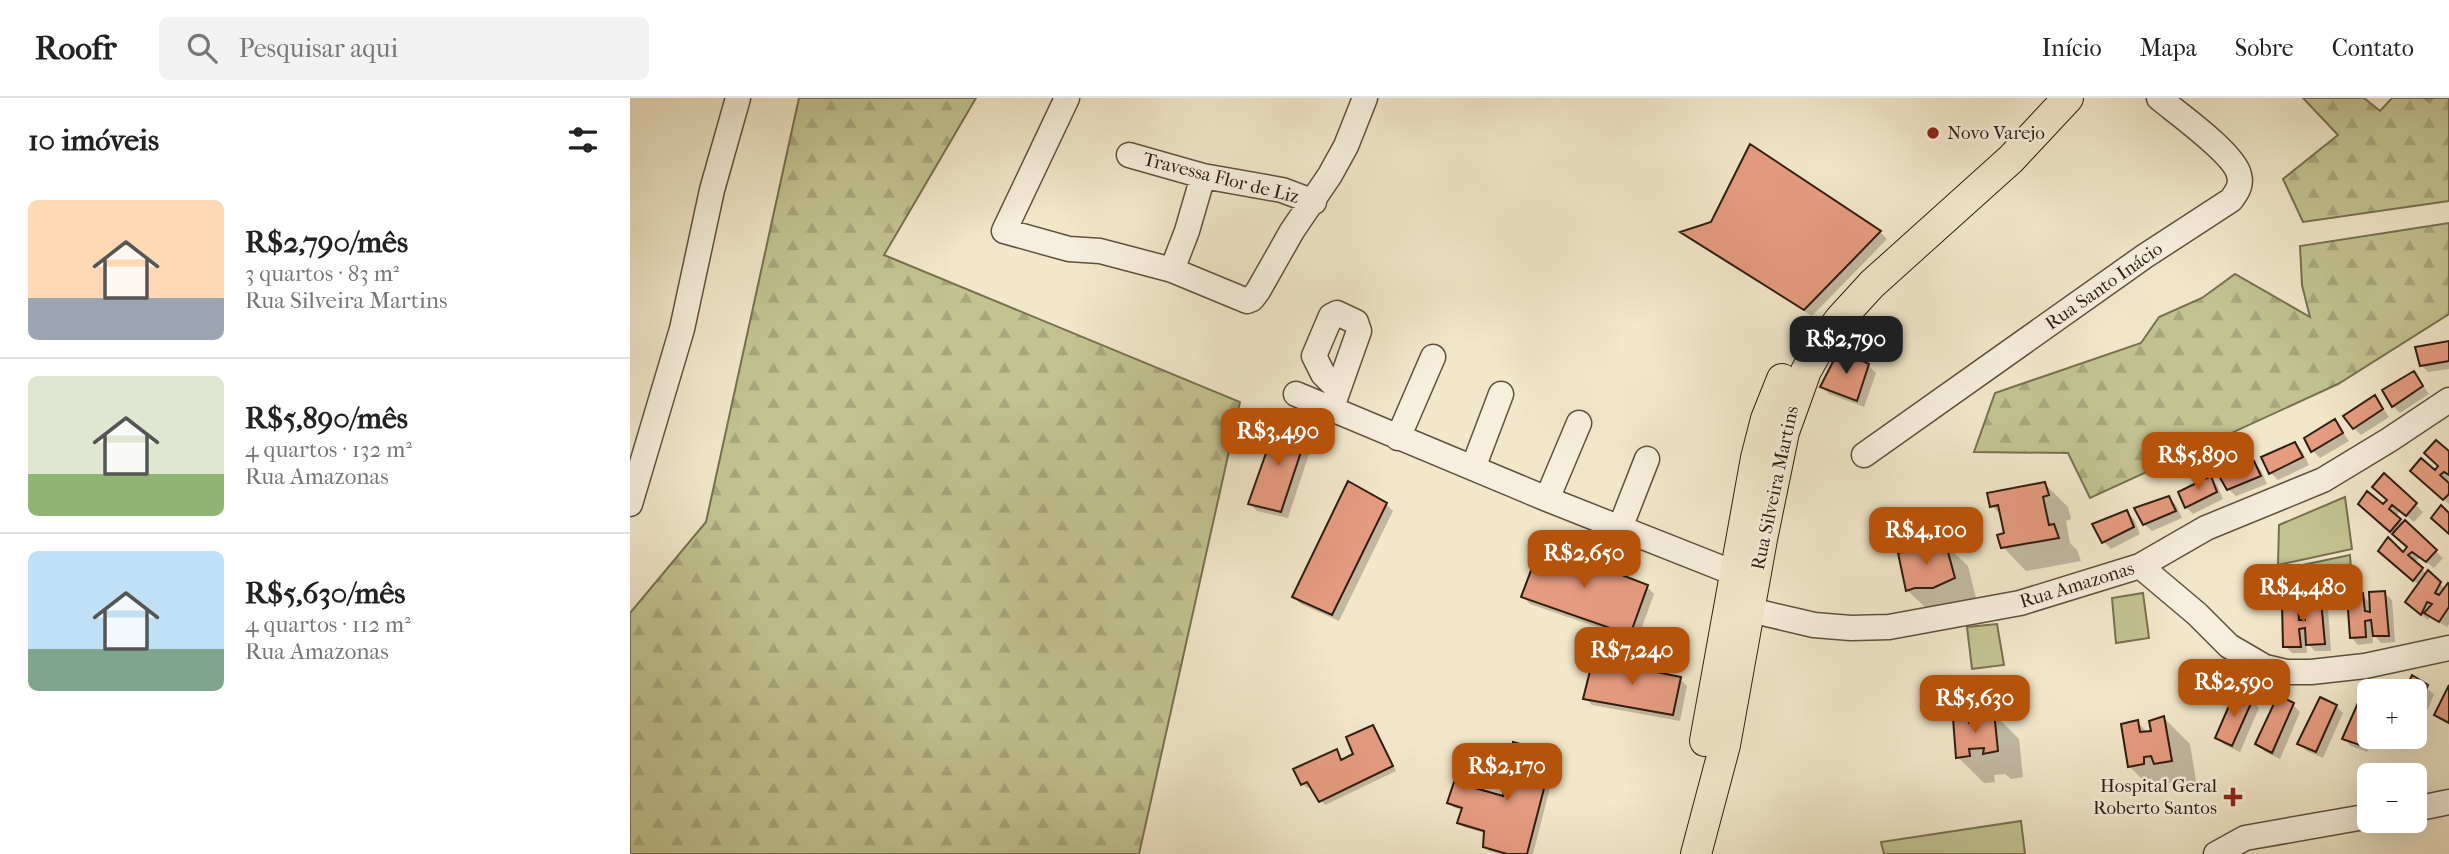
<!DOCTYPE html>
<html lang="pt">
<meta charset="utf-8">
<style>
body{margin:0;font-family:"IM FELL French Canon",serif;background:#f2f2f2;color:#222;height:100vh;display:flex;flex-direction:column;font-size:26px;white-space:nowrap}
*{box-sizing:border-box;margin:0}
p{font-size:23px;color:#767676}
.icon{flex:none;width:38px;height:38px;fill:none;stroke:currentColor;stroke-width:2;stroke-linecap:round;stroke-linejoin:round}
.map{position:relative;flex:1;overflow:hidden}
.side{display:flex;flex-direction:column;background:#fff;width:630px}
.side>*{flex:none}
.controls{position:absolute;left:1727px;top:581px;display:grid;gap:14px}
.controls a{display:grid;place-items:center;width:70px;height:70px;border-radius:10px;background:#fff;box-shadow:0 7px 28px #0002;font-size:35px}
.price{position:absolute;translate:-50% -60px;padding:0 16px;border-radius:14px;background:#b45309;color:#fff;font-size:23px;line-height:46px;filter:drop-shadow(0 2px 4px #0008)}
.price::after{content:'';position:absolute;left:50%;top:42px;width:21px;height:16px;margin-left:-10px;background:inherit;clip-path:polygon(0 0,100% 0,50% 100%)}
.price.on{background:#222;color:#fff}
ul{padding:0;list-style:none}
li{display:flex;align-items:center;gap:21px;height:175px;padding:0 28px}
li+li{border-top:2px solid #e0e0e0}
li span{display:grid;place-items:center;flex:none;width:196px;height:140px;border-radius:10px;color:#555}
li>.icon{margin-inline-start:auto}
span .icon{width:84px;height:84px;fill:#fffc;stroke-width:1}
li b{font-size:30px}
h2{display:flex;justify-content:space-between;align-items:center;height:84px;padding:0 28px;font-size:30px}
header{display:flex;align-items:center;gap:42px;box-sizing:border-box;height:98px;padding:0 35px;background:#fff;border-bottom:2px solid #e0e0e0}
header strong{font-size:33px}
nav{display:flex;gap:38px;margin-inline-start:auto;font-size:24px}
.search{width:490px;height:63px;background:#f2f2f2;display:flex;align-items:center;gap:18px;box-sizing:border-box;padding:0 24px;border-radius:10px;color:#767676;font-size:26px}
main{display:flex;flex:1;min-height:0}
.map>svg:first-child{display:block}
.forest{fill:url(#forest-firs);stroke:#787050;stroke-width:2}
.park{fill:#c2c391;stroke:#787050;stroke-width:2}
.shadow{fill:#0003}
.building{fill:#e69b80;stroke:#2f1d10;stroke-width:2}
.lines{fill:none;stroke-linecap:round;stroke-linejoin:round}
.minor-casing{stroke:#60503e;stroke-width:27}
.major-casing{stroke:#2f1d10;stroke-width:32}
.minor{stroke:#f6efdd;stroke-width:24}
.major{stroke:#f1e7ca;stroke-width:30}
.poi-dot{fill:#8f2418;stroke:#f6efdd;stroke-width:2.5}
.labels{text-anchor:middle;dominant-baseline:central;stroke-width:5;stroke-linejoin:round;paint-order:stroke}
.poi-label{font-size:19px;fill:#2f1d10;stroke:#f6efdd;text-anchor:start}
.street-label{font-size:19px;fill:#2f1d10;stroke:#f6efdd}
</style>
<header>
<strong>Roofr</strong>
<div class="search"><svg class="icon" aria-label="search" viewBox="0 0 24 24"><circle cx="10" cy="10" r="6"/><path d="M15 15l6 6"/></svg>Pesquisar aqui</div>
<nav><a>Início</a><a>Mapa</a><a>Sobre</a><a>Contato</a></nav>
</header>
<main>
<section class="side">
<h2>10 imóveis<svg class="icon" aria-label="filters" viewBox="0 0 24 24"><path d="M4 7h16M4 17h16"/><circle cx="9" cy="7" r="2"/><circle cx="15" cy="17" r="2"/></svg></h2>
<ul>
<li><span style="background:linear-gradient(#ffd9b3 70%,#9aa5b1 0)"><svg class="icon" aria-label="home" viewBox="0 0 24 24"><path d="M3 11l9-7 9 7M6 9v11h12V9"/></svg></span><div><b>R$2,790/mês</b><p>3 quartos · 83 m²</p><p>Rua Silveira Martins</p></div></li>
<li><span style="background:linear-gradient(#dfe7d0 70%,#8fb573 0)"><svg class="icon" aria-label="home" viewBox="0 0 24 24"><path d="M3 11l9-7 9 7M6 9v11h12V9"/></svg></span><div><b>R$5,890/mês</b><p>4 quartos · 132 m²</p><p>Rua Amazonas</p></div></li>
<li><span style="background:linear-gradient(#bfe0f5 70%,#7fa58c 0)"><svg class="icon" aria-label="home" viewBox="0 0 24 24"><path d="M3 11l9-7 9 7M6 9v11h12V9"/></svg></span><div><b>R$5,630/mês</b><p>4 quartos · 112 m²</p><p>Rua Amazonas</p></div></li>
</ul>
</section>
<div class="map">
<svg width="1819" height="756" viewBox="0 0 1819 756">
<defs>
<pattern id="forest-firs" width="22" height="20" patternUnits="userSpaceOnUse" patternTransform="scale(1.75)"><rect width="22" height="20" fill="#c2c391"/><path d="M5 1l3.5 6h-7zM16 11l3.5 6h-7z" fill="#a7a77c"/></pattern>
</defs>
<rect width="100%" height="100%" fill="#f1e7ca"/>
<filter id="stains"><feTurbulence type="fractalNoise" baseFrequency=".00286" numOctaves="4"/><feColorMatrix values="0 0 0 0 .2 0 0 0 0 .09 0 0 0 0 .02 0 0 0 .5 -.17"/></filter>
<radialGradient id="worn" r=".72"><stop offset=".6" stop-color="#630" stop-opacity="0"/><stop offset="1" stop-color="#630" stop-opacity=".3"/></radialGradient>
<path class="forest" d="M169,0H346L254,157L610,304L509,756H0V515L76,424Z
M1673,0H1734L1750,13L1762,0H1819V103L1673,124L1653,81L1708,37Z
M1819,125V216L1708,286L1460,400L1438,355L1344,354L1365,295L1511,245L1529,219L1572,200L1605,176L1680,219L1672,187L1670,148Z"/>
<path class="park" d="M1715,399L1722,451L1648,467L1649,427Z
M1720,457L1722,488L1670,495L1672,467Z
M1513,495L1519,540L1486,545L1482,500Z
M1367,526L1374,567L1342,571L1337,529Z
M1391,723L1395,756H1254L1251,744Z"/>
<path class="shadow" d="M1792,0H1804L1800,6Z
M1121,49L1250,134L1257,141L1182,218L1059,141L1053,135L1082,125Z
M1819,244V271L1798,274L1791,267Z
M1238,267L1246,275L1234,309L1199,296L1192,289Z
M1784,275L1799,296L1770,315L1763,308Z
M1745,299L1759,319L1731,337L1724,330Z
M1705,323L1719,343L1690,360L1683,353L1676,340Z
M677,334L684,341L658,420L627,413L620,406Z
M1665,346L1672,353L1679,367L1648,382L1641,375Z
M1819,356V383L1816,385L1819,388V406L1790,380L1806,375Z
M1624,365L1631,372L1637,386L1606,398L1598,391Z
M1754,377L1793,414L1784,424L1770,413L1765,419L1774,426L1775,425L1813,460L1804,470L1790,459L1784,465L1816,491L1819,488V526L1817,529L1800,519L1798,522L1784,511L1789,487L1757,460L1774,457L1779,449L1738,412L1753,409L1759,402Z
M1580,380L1587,387L1593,401L1563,416L1556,409Z
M1415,386L1438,409L1441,421L1436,423L1440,445L1447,452L1451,463L1396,473L1373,449L1376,437L1372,418L1362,408Z
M1539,400L1546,407L1552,420L1522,433L1514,426Z
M756,406L763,413L709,523L671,506L664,499Z
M1496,414L1504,421L1510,436L1481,451L1474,444Z
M1314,445L1338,468L1347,504L1301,515L1277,492Z
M1017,489L1024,496L1007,543L900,506L893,499Z
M1754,495L1762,502L1765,544L1751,545L1742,535L1743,545L1728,547L1721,539L1732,497L1741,506Z
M1690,503L1698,511L1701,553H1685L1676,544L1677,555H1662L1655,548L1667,506L1676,515Z
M1783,580L1804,596L1785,643L1775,639H1785V593H1777Z
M1050,581L1057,588L1050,623L962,607L955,600Z
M1736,591L1740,593V639H1744L1737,654L1721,648L1714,641Z
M1622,602L1629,610L1610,654L1595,647L1587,640Z
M1663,607L1670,614L1650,661L1634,653L1627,645Z
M1706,608L1713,615L1693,660L1677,653L1670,646Z
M1363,615L1389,641L1393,679L1381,681L1375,676L1364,677L1365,684L1354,685L1328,659L1338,620L1343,626Z
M1534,620L1560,646L1567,689L1552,691L1545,684L1539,685V692L1526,695L1499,668L1507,624L1518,635H1523Z
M743,629L747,634L766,673L695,707L681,688L677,690L673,686L707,653L713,663L725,657Z
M922,658L927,662L903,756H870L859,753L855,748V735L834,729L829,724L833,712L823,709L819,704L874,700Z"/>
<path class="building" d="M1120,46L1251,133L1174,212L1050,134L1081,124Z
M1819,243V263L1790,268L1785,249Z
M1209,252L1239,266L1227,303L1190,289Z
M1784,273L1793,288L1762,309L1752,292Z
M1745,297L1753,311L1723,331L1713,318Z
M1705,321L1713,335L1681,354L1674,340Z
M647,324L678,333L651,414L618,406Z
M1806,342L1819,353V377L1814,374L1810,377L1819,385V396L1813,402L1780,373L1791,360L1805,372L1808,368L1794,355Z
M1665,344L1673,359L1639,376L1631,359Z
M1624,363L1631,378L1597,392L1588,376Z
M1754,375L1787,405L1776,418L1762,407L1759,411L1771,421L1760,434L1728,406L1737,393L1753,406L1757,402L1742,389Z
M1581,378L1587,394L1555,410L1548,394Z
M718,383L757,405L702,517L662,499Z
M1415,384L1419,397L1413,399L1419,427L1424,426L1429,440L1371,450L1367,437L1374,435L1368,407L1360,409L1357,395Z
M1539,398L1546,413L1513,427L1504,410Z
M1811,407L1819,415V436L1801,420Z
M1497,412L1504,429L1472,445L1462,426Z
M1775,422L1807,452L1796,464L1782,454L1778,457L1793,470L1783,483L1748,453L1758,439L1773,454L1777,449L1762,436Z
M1315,443L1325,480L1303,490H1285L1276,493L1268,455Z
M911,446L1018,487L1000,537L891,499Z
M1798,472L1811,484L1805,495L1809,497L1818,485L1819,486V509L1809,524L1794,515L1802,506L1797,504L1791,517L1775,504Z
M1755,493L1759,538H1743L1741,522L1735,523L1736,539L1720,540L1717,497L1733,495L1735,513L1740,514L1739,494Z
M1691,502L1695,546L1676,547L1675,530L1669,531L1671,549H1653L1652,505L1668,504L1669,522H1675L1674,503Z
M963,561L1051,579L1043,617L953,601Z
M1782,577L1798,587L1785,620V593H1775Z
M1819,587V625L1804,617Z
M1735,589L1744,593H1740V628L1730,647L1712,641Z
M1605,594L1623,601L1602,648L1585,640Z
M1648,597L1664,605L1642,655L1625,646Z
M1690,599L1707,607L1686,654L1667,646Z
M1364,613L1368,653L1353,656L1354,650L1339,651L1340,658L1326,660L1323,620L1339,618V625L1349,622L1351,615Z
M1534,618L1542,663L1524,666L1521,658L1514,659V666L1498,669L1491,626L1508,622L1510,634L1521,633L1519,623Z
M743,627L763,668L689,704L677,684L671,687L663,671L707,651L711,662L723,656L716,639Z
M883,644L923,656L897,756H877L853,749L854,733L827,725L832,710L817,705L824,684L873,698Z"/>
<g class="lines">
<g class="minor-casing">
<path id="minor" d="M437,0L374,133L439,151L470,153L542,172L617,203L622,201L628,193L662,133L700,77L716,48L735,0
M499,57L573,78L652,92L684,104
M542,172L557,133L573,78
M666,296L917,401L1104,475
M701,312L729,233L726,224L707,215L701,218L684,258L693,276L707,290
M768,340L803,259
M1234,357L1515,158L1601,102C1607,94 1612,87 1609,77C1605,56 1547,15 1529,0
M843,370L871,296
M917,401L949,325
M0,406L52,231L82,92L108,0
M990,430L1017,361
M1510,468L1567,516L1599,548L1635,569L1657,574H1681L1735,568L1819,550
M1120,512L1184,527L1221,530L1259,529L1390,505L1510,468L1576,430L1693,382L1759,342L1819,302
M1785,711L1819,704
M1586,756L1615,740L1740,718"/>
</g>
<g class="major-casing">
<path id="major" d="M1075,643L1126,360L1136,321L1152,281
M1066,756L1095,647L1132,441L1154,334L1176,273L1190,248L1210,221L1242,186L1381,61L1438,0"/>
</g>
<use href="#minor" class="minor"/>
<use href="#major" class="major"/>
</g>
<g class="poi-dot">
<circle cx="1303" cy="35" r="7"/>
<path d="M1599.5 688.5h7v7h7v7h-7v7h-7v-7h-7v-7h7z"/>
</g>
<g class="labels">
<g class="poi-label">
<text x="1317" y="35">Novo Varejo</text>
<text x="1587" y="688" text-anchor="end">Hospital Geral<tspan x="1587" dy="22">Roberto Santos</tspan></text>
</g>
<g class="street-label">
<text transform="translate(591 80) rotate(14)">Travessa Flor de Liz</text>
<text transform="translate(1474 188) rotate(-35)">Rua Santo Inácio</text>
<text transform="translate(1145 390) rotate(-78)">Rua Silveira Martins</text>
<text transform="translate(1447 487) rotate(-17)">Rua Amazonas</text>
</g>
</g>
<rect width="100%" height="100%" filter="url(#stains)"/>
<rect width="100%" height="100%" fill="url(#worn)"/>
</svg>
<div class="controls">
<a>+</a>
<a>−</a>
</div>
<b class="price on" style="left:1216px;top:278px">R$2,790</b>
<b class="price" style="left:648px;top:370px">R$3,490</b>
<b class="price" style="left:1568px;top:394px">R$5,890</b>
<b class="price" style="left:1296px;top:469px">R$4,100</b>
<b class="price" style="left:954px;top:492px">R$2,650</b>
<b class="price" style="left:1673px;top:526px">R$4,480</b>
<b class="price" style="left:1002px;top:589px">R$7,240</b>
<b class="price" style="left:1604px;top:621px">R$2,590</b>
<b class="price" style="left:1345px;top:637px">R$5,630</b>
<b class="price" style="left:877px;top:705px">R$2,170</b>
</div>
</main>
